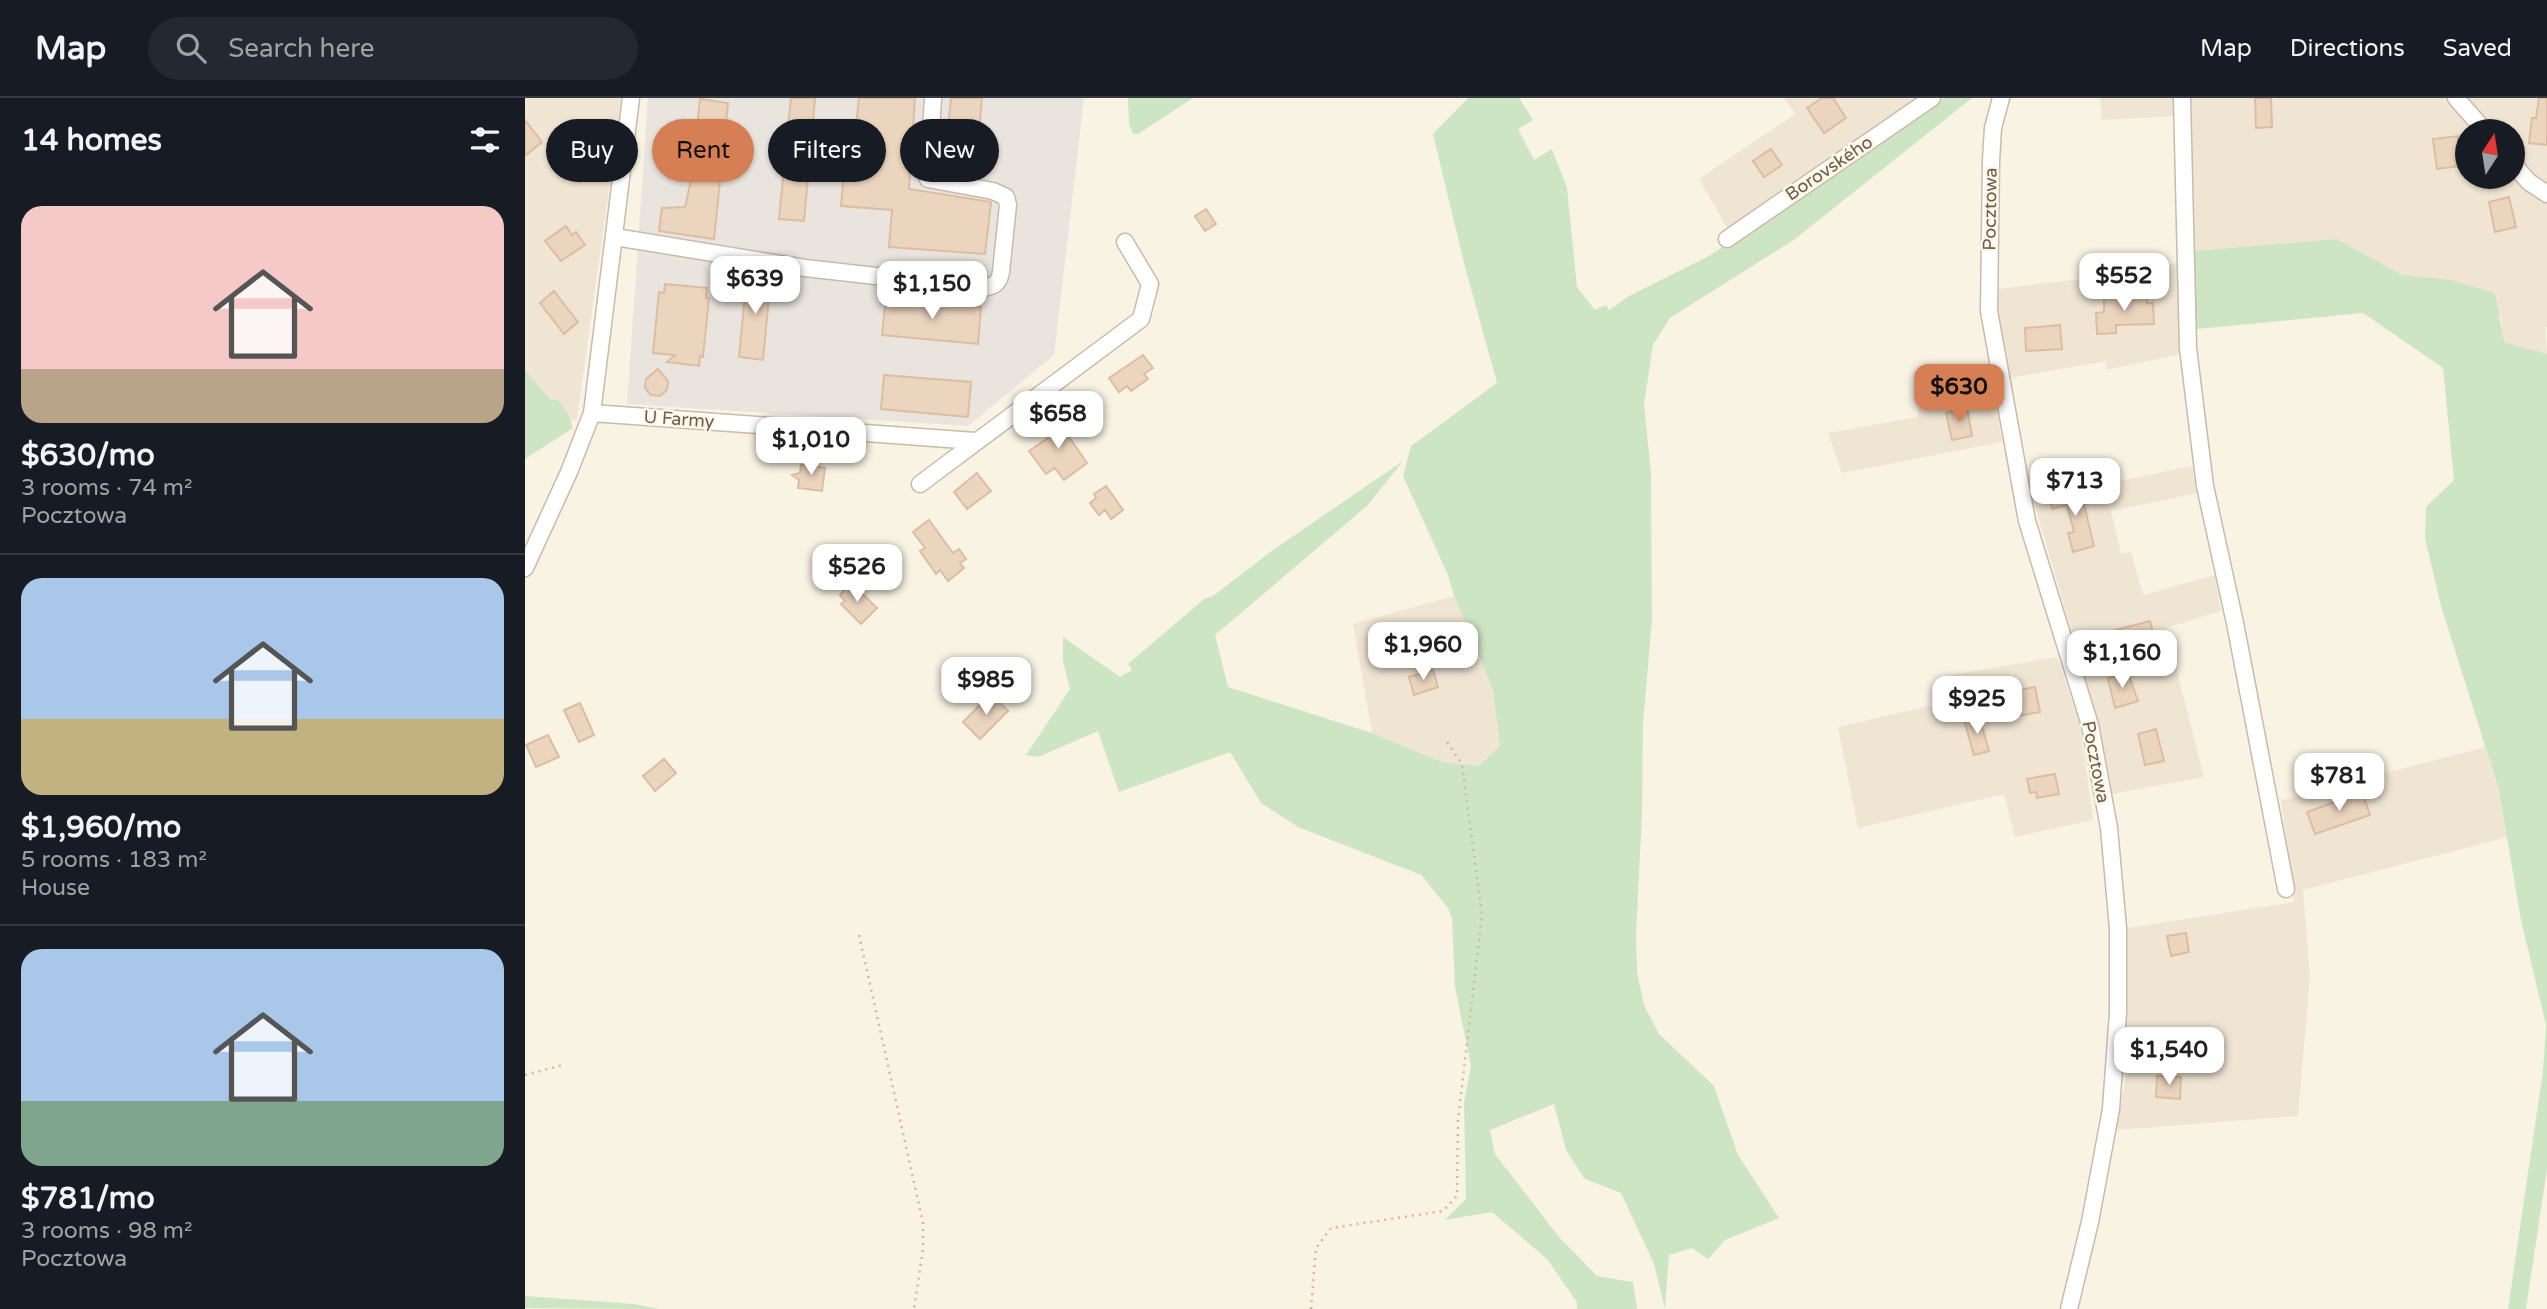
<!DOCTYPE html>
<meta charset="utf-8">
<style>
body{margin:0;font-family:"Varela Round",sans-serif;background:#242831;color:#f1f3f6;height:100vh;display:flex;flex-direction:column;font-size:26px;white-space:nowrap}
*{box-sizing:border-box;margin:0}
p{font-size:23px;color:#9ea1a6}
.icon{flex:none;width:38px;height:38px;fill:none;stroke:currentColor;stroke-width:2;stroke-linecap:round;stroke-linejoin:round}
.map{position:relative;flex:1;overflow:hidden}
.sheet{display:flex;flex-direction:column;background:#171b24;width:525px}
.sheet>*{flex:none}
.top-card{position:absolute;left:21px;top:21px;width:665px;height:63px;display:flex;gap:14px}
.needle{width:46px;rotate:12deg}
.tools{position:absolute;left:1930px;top:21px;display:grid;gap:14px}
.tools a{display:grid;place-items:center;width:70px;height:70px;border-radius:50%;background:#171b24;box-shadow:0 2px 5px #0004;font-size:35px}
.price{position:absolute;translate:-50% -60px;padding:0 16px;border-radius:14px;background:#fff;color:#222;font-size:23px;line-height:46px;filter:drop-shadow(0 2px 4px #0008)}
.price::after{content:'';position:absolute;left:50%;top:42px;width:21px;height:16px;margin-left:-10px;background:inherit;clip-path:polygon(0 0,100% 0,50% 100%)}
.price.current{background:#d67f55;color:#111}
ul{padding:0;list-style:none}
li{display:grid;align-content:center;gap:14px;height:371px;padding:0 21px}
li+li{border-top:2px solid #363941}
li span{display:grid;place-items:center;height:217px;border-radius:21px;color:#555}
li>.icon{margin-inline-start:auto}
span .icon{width:126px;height:126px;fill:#fffc;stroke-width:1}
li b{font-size:30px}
h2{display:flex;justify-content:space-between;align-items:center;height:84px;padding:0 21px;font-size:30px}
.pill{padding:0 24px;border-radius:32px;background:#171b24;box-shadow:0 2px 5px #0004;font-size:24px;line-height:63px}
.pill.current{background:#d67f55;color:#111}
header{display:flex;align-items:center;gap:42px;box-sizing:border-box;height:98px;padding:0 35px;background:#171b24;border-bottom:2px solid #363941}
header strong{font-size:33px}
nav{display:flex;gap:38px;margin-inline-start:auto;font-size:24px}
.search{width:490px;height:63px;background:#242831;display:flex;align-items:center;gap:18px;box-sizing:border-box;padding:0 24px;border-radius:38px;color:#9ea1a6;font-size:26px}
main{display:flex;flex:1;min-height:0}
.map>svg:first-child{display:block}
.residential{fill:#f0e5d3}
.industrial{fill:#e9e4dd}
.green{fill:#cee5c4}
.building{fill:#ecd5be;stroke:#dcbda0;stroke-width:2}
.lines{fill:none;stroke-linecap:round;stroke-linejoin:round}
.minor-casing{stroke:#c8bbab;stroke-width:19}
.path{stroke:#d0b8a2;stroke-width:2.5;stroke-dasharray:2 5;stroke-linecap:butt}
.minor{stroke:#fff;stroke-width:16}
.labels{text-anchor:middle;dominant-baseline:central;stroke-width:5;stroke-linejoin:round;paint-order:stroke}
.street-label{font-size:18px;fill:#6e5c4c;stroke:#fdf7e9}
</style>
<header>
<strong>Map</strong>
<div class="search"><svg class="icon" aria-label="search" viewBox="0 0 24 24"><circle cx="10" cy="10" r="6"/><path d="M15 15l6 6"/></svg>Search here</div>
<nav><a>Map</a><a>Directions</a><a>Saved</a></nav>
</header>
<main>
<section class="sheet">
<h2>14 homes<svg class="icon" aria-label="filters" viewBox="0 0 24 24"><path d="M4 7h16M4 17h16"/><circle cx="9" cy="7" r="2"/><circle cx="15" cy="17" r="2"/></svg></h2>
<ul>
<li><span style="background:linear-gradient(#f6c9c9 75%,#b9a48a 0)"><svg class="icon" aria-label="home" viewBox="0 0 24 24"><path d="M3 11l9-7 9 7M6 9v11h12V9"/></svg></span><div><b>$630/mo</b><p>3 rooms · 74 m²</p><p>Pocztowa</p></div></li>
<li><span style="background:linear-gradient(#a9c7e8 65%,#c2b280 0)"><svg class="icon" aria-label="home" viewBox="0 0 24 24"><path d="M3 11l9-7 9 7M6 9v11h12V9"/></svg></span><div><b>$1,960/mo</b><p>5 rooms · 183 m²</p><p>House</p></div></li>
<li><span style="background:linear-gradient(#a9c7e8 70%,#7fa58c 0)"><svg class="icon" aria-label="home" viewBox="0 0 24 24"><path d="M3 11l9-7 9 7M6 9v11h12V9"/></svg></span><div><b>$781/mo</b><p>3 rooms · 98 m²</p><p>Pocztowa</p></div></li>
</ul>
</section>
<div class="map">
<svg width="2022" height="1211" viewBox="0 0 2022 1211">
<rect width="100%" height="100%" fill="#f9f3e3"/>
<path class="residential" d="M0,0H97L52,320L48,324L44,316L26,302L0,272Z
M1259,0H1397L1203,131L1174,81L1270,16Z
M1575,0H1651L1652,18L1577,22Z
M1664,0H1925L1954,33H1942V79H1988V72L2022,103V229H2020L2022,256L1978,244L1976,218L1877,177L1812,141L1668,153Z
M1941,0H2022V87L2012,80L1988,53V33H1970Z
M1653,165L1660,255L1582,272L1581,263L1485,280L1474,224L1472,191L1598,176Z
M1465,267L1477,344L1317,375L1303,335L1393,319V276Z
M1667,368L1673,395L1586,413L1596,456L1606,454L1618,497L1690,477L1696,513L1641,530L1679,679L1587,696L1572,621L1508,401Z
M929,498L968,592L975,648L954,668L917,664L847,635L828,526Z
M1532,559L1555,626L1568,722L1490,739L1479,696L1333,730L1313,629L1430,602L1426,577Z
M1960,649L1974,692L1983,739L1778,792L1785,879L1773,1018L1591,1032L1600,984L1602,830L1769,804L1756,702Z"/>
<path class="industrial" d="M123,0H559L529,257L443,328L102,306Z"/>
<path class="green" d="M603,0H668L613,36H608L604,26Z
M943,0H994L1008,22L993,31L1009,62L1027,51L1042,90L1052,189L1070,212L1081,207L1084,212L1104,198L1184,158L1419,0H1447L1270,141L1145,220L1128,247L1119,306L1126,375L1127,523L1118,625L1117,716L1111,837L1112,874L1119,907L1134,936L1189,988L1213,1057L1254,1120L1200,1142L1183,1161L1167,1150L1144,1157L1140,1211L1129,1166L1096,1095L1060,1081L1041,1052L1029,1006L965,1032L970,1056L1034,1139L1072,1178L1108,1184L1112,1211H1052V1204L1022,1161L967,1114L920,1122L941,1101L939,1004L946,968L930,889L927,820L923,810L896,777L773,729L736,705L705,654L594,694L573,633L513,659L501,657L545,591L538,563V539L595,579L607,572L603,566L679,501L688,498L748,452L878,363L842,408L690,537L703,589L847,635L917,664L954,668L975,648L968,592L929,498L923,477L878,378L886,348L972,285L939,165L908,36Z
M1812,141L1877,177L1927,182L1970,195L1979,244L2022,256V1071L2001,1211H1983L2018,973L2021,927L1996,822L1974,692L1916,508L1900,440L1901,409L1929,382L1918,270L1838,215L1672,231L1668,153Z
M0,272L26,302H33L44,317L48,330L0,361Z
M0,1198L109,1206L134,1211L0,1210Z"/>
<path class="building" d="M266,0H290L279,123L254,121Z
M334,0H390L384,91L466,104L460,156L364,149L367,112L316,108L321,47H329Z
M426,0H457L450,79L430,75L431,65L420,64Z
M1297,0H1308L1321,20L1299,35L1282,10Z
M1730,0H1746L1747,29L1731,30Z
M2014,0H2022V47L2004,45L2007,20H2011Z
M175,1L203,5L189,141L134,133L137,110L160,109L167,78Z
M0,22L17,44L0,58Z
M1933,38L1936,68L1912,71L1908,41Z
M58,48L73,70L54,84L38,63Z
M1246,51L1257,67L1239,79L1228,63Z
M1984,99L1991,129L1970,134L1964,104Z
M681,111L691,126L680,133L670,118Z
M41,128L47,137L51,134L60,147L36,163L20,143Z
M222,175L246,178L238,262L214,259Z
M140,186L182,190L181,200H184L178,259L175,258L174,268L142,264L150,257L128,255L134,194L139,195Z
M29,193L53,224L39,236L15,205Z
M1622,198V205H1628L1629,226L1591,227V235L1572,236L1571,215L1579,214V200Z
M361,200L456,209L453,246L357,237Z
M1535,227L1537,251L1501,253L1500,230Z
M618,257L628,270L619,276L623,281L606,293L602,288L594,294L584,280Z
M133,271L143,283L142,292L135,298L126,297L120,290L121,281Z
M359,277L446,284L443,319L356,311Z
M1442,310L1447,338L1427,342L1421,315Z
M529,317L562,365L539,382L530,370L521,376L504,353L524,339L515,327Z
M285,360L287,368L300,370L297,393L273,390L274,382L267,377L275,375L276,367H280Z
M452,375L466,393L442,411L429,394Z
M581,388L598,412L586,421L580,412L574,417L565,405L571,400L569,396Z
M1555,390L1569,448L1548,454L1543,435L1549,434L1542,407L1527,411L1524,398Z
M404,422L428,455L434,451L441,461L435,465L439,470L423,483L415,472L411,476L395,453L400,450L388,434Z
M326,485L352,510L336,526L316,506L320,503L315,497Z
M1625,523L1629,540L1597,548L1598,551L1578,556L1572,537Z
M908,572L913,589L889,597L884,579Z
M1603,575L1613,603L1590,610L1583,580Z
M1510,589L1515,614L1493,618L1491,610L1485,611L1481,595Z
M466,596L483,613L455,641L438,624Z
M55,605L69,637L54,644L39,612Z
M1454,618L1464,653L1449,657L1439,622Z
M1631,631L1639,663L1620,667L1613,636Z
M23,637L34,659L11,669L1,647Z
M139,661L151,675L130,693L118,678Z
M1530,676L1534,696L1512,700L1511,694L1505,695L1502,681Z
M1837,694L1845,717L1790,736L1782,714Z
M1661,835L1664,854L1646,858L1642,838Z
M1632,978L1656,979L1655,1001L1631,999Z"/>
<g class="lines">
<g class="minor-casing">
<path id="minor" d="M1476,0L1468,30L1466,63L1464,213L1502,423L1565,627L1584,730L1593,830V915L1586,1011L1565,1124L1544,1211
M1657,0L1663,250L1680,388L1710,525L1761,791
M1931,0L1960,33
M1988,66L2004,84L2022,96
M90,139L280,170L457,190C469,188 474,186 476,174L483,107L481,99L468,93L403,81L408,0
M1202,141L1407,0
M67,315L450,343
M395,386L616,221L625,186L600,144
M0,470L44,374L67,315L106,0"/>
</g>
<path class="path" d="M334,837L398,1125V1151L389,1211
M0,977L38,967
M786,1211L791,1150L806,1130L918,1113L932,1098L933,1022L957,817L937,666L920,641"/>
<use href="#minor" class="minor"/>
</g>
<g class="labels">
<g class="street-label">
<text transform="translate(1304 70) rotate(-34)">Borovského</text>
<text transform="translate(1465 111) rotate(-89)">Pocztowa</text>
<text transform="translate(154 321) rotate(4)">U Farmy</text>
<text transform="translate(1571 664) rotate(79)">Pocztowa</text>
</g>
</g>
</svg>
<div class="tools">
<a><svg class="needle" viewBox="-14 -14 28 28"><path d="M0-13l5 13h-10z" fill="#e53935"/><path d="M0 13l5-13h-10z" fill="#9ea1a6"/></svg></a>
</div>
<b class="price" style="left:1599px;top:215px">$552</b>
<b class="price" style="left:230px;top:218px">$639</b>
<b class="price" style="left:407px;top:223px">$1,150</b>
<b class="price current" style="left:1434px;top:326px">$630</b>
<b class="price" style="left:533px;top:353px">$658</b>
<b class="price" style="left:286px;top:379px">$1,010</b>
<b class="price" style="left:1550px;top:420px">$713</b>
<b class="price" style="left:332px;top:506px">$526</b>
<b class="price" style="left:898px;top:584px">$1,960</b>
<b class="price" style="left:1597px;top:592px">$1,160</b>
<b class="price" style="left:461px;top:619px">$985</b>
<b class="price" style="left:1452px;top:638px">$925</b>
<b class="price" style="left:1814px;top:715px">$781</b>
<b class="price" style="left:1644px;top:989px">$1,540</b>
<div class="top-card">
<a class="pill">Buy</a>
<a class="pill current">Rent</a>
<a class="pill">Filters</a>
<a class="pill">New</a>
</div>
</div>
</main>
